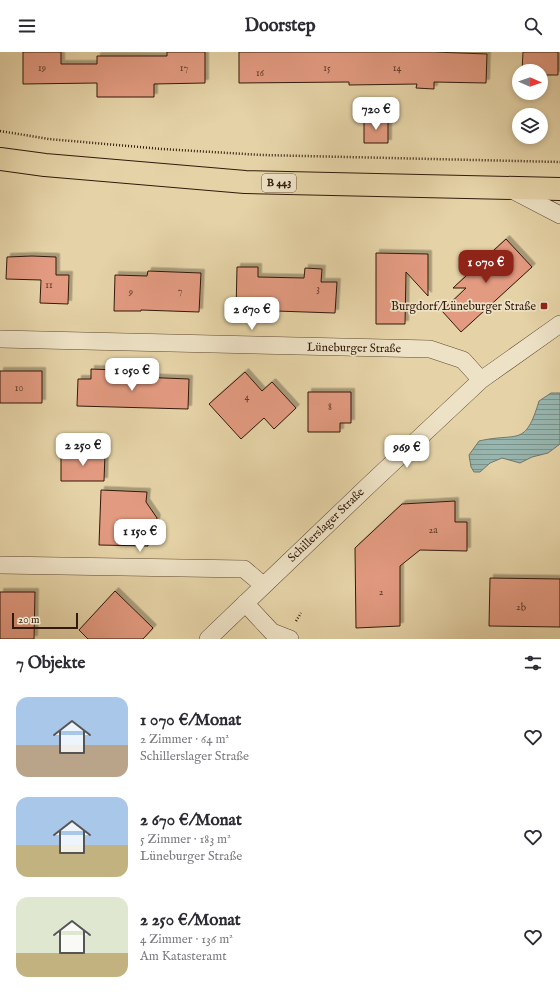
<!DOCTYPE html>
<html lang="de">
<meta charset="utf-8">
<style>
body{margin:0;font-family:"IM FELL English",serif;background:#f2f2f3;color:#2b2b33;height:100vh;display:flex;flex-direction:column;font-size:15px;white-space:nowrap}
*{box-sizing:border-box;margin:0}
p{font-size:13px;color:#7c7c81}
.icon{flex:none;width:22px;height:22px;fill:none;stroke:currentColor;stroke-width:2;stroke-linecap:round;stroke-linejoin:round}
.map{position:relative;height:587px;overflow:hidden}
.drawer{display:flex;flex-direction:column;background:#fff;flex:1}
.drawer>*{flex:none}
.needle{width:26px;rotate:92deg}
.fabs{position:absolute;left:512px;top:12px;display:grid;gap:8px}
.fabs a{display:grid;place-items:center;width:36px;height:36px;border-radius:50%;background:#fff;box-shadow:0 2px 6px #0003;font-size:20px}
.scale{position:absolute;left:12px;bottom:10px;width:66px;box-sizing:border-box;padding-left:4px;border:2px solid #32190b;border-top:0;font-size:11px;line-height:14px;white-space:nowrap;color:#32190b;-webkit-text-stroke:3px #eee2c6;paint-order:stroke}
.price{position:absolute;translate:-50% -34px;padding:0 9px;border-radius:8px;background:#fff;color:#222;font-size:13px;line-height:26px;filter:drop-shadow(0 1px 2px #0008)}
.price::after{content:'';position:absolute;left:50%;top:24px;width:12px;height:9px;margin-left:-6px;background:inherit;clip-path:polygon(0 0,100% 0,50% 100%)}
.price.selected{background:#8f2418;color:#fff}
ul{padding:0;list-style:none}
li{display:flex;align-items:center;gap:12px;height:100px;padding:0 16px}
li span{display:grid;place-items:center;flex:none;width:112px;height:80px;border-radius:12px;color:#555}
li>.icon{margin-inline-start:auto}
span .icon{width:48px;height:48px;fill:#fffc;stroke-width:1}
li b{font-size:17px}
h2{display:flex;justify-content:space-between;align-items:center;height:48px;padding:0 16px;font-size:17px}
header{display:flex;justify-content:space-between;align-items:center;height:52px;padding:0 16px;background:#fff;font-size:18px;font-weight:800}
.map>svg:first-child{display:block}
.water{fill:url(#water-rules);stroke:#6f776d}
.building{fill:#e29a80;stroke:#32190b;filter:url(#shadow)}
.lines{fill:none;stroke-linecap:round;stroke-linejoin:round}
.minor-casing{stroke:#5f4832;stroke-width:18}
.primary-casing{stroke:#32190b;stroke-width:24}
.path{stroke:#32190b;stroke-width:2.5;stroke-dasharray:1 2;stroke-linecap:butt}
.minor{stroke:#eee2c6;stroke-width:17}
.primary{stroke:#e5d3a7;stroke-width:22}
.poi-dot{fill:#8f2418;stroke:#eee2c6;stroke-width:1.5}
.labels{text-anchor:middle;dominant-baseline:central;stroke-width:3.5;stroke-linejoin:round;paint-order:stroke}
.number-label{font-size:10px;fill:#5e3928}
.shield{fill:#eee2c6;stroke:#6a5543;stroke-width:1}
.shield-label{font-size:11px;font-weight:bold;fill:#32190b}
.poi-label{font-size:12px;fill:#32190b;stroke:#eee2c6;text-anchor:end}
.street-label{font-size:12px;fill:#32190b;stroke:#eee2c6}
</style>
<header><svg class="icon" aria-label="menu" viewBox="0 0 24 24"><path d="M4 6h16M4 12h16M4 18h16"/></svg>Doorstep<svg class="icon" aria-label="search" viewBox="0 0 24 24"><circle cx="10" cy="10" r="6"/><path d="M15 15l6 6"/></svg></header>
<div class="map">
<svg width="560" height="587" viewBox="0 0 560 587">
<defs>
<pattern id="water-rules" width="6" height="5" patternUnits="userSpaceOnUse"><rect width="6" height="5" fill="#97b6af"/><path d="M0 2.5h6" fill="none" stroke="#7c938d"/></pattern>
<filter id="shadow"><feDropShadow dx="3.5" dy="-3.5" stdDeviation="0" flood-color="#0004"/></filter>
</defs>
<rect width="100%" height="100%" fill="#e5d3a7"/>
<filter id="stains"><feTurbulence type="fractalNoise" baseFrequency=".005" numOctaves="4"/><feColorMatrix values="0 0 0 0 .2 0 0 0 0 .09 0 0 0 0 .02 0 0 0 .5 -.17"/></filter>
<radialGradient id="worn" r=".72"><stop offset=".6" stop-color="#630" stop-opacity="0"/><stop offset="1" stop-color="#630" stop-opacity=".3"/></radialGradient>
<path class="water" d="M551,341H560V392L548,401L532,405L520,411L502,406L490,411L480,420H474L471,415L469,403L479,389C518,380 525,396 539,349Z"/>
<path class="building" d="M23,0H61V12H97V4H167V0H205V31L154,32V45H97V31L23,32Z
M239,0H434L487,2L486,31L434,30V37L416,36L417,32L349,33V30L239,31Z
M523,0H558V23H541V19H522Z
M364,66L388,67V91H364Z
M506,187L532,215L461,280L442,259L466,236H453Z
M376,201L428,202V244L406,220L405,272H376Z
M32,204L56,205V223H69L68,252L40,251L41,228L6,227L7,205Z
M237,215H258V225L304,226L305,216L322,217L321,230H337L335,261L276,259V260H236Z
M148,219L201,221L199,260L141,258V259H114L115,223L147,224Z
M91,317L116,318L115,324L189,327L188,357L77,354L78,327H91Z
M0,319H42V351H0Z
M245,320L262,339L272,330L296,356L274,377L264,366L241,387L209,352Z
M308,340H351V371H340V380H308Z
M61,402H105L104,429H61Z
M101,438L147,440L146,450L157,466L155,474L148,481V494L99,493Z
M455,449V470H467V499L420,498L400,514V574L356,576L355,496L402,452Z
M490,526L560,527V575L489,574Z
M115,539L153,576L143,587H88L79,578Z
M0,540H35L34,587H0Z"/>
<g class="lines">
<g class="minor-casing">
<path id="minor" d="M510,137L560,163
M0,287L430,297L463,308L481,328
M0,513L244,517L263,533
M245,551L272,580L290,587
M208,587L370,432L481,328L560,272"/>
</g>
<g class="primary-casing">
<path id="primary" d="M0,107L45,113L245,130L560,137"/>
</g>
<path class="path" d="M0,79L49,87L162,97L262,103L560,110
M296,569L301,561"/>
<use href="#minor" class="minor"/>
<use href="#primary" class="primary"/>
</g>
<rect class="poi-dot" x="540" y="250" width="8" height="8" rx="2"/>
<g class="labels">
<g class="number-label">
<text x="42" y="16">19</text>
<text x="184" y="16">17</text>
<text x="327" y="16">15</text>
<text x="397" y="16">14</text>
<text x="260" y="21">16</text>
<text x="49" y="233">11</text>
<text x="318" y="237">3</text>
<text x="180" y="239">7</text>
<text x="131" y="240">9</text>
<text x="19" y="336">10</text>
<text x="247" y="345">4</text>
<text x="330" y="355">8</text>
<text x="433" y="478">2a</text>
<text x="381" y="540">2</text>
<text x="521" y="555">2b</text>
</g>
<rect class="shield" x="262" y="122" width="34" height="18" rx="3"/>
<g class="shield-label">
<text x="279" y="131">B 443</text>
</g>
<g class="poi-label">
<text x="536" y="254">Burgdorf/Lüneburger Straße</text>
</g>
<g class="street-label">
<text transform="translate(354 296) rotate(1)">Lüneburger Straße</text>
<text transform="translate(326 473) rotate(-44)">Schillerslager Straße</text>
</g>
</g>
<rect width="100%" height="100%" filter="url(#stains)"/>
<rect width="100%" height="100%" fill="url(#worn)"/>
</svg>
<div class="fabs">
<a><svg class="needle" viewBox="-14 -14 28 28"><path d="M0-13l5 13h-10z" fill="#e53935"/><path d="M0 13l5-13h-10z" fill="#7c7c81"/></svg></a>
<a><svg class="icon" aria-label="layers" viewBox="0 0 24 24"><path d="M12 4l9 5-9 5-9-5zM3 14l9 5 9-5"/></svg></a>
</div>
<div class="scale">20 m</div>
<b class="price" style="left:376px;top:79px">720 €</b>
<b class="price selected" style="left:486px;top:232px">1 070 €</b>
<b class="price" style="left:252px;top:279px">2 670 €</b>
<b class="price" style="left:132px;top:340px">1 050 €</b>
<b class="price" style="left:83px;top:415px">2 250 €</b>
<b class="price" style="left:407px;top:417px">969 €</b>
<b class="price" style="left:140px;top:501px">1 150 €</b>
</div>
<section class="drawer">
<h2>7 Objekte<svg class="icon" aria-label="filters" viewBox="0 0 24 24"><path d="M4 7h16M4 17h16"/><circle cx="9" cy="7" r="2"/><circle cx="15" cy="17" r="2"/></svg></h2>
<ul>
<li><span style="background:linear-gradient(#a9c7e8 60%,#b9a48a 0)"><svg class="icon" aria-label="home" viewBox="0 0 24 24"><path d="M3 11l9-7 9 7M6 9v11h12V9"/></svg></span><div><b>1 070 €/Monat</b><p>2 Zimmer · 64 m²</p><p>Schillerslager Straße</p></div><svg class="icon" aria-label="heart" viewBox="0 0 24 24"><path d="M12 20l-8-8c-3-5 5-10 8-4 3-6 11-1 8 4z"/></svg></li>
<li><span style="background:linear-gradient(#a9c7e8 60%,#c2b280 0)"><svg class="icon" aria-label="home" viewBox="0 0 24 24"><path d="M3 11l9-7 9 7M6 9v11h12V9"/></svg></span><div><b>2 670 €/Monat</b><p>5 Zimmer · 183 m²</p><p>Lüneburger Straße</p></div><svg class="icon" aria-label="heart" viewBox="0 0 24 24"><path d="M12 20l-8-8c-3-5 5-10 8-4 3-6 11-1 8 4z"/></svg></li>
<li><span style="background:linear-gradient(#dfe7d0 70%,#c2b280 0)"><svg class="icon" aria-label="home" viewBox="0 0 24 24"><path d="M3 11l9-7 9 7M6 9v11h12V9"/></svg></span><div><b>2 250 €/Monat</b><p>4 Zimmer · 136 m²</p><p>Am Katasteramt</p></div><svg class="icon" aria-label="heart" viewBox="0 0 24 24"><path d="M12 20l-8-8c-3-5 5-10 8-4 3-6 11-1 8 4z"/></svg></li>
</ul>
</section>
